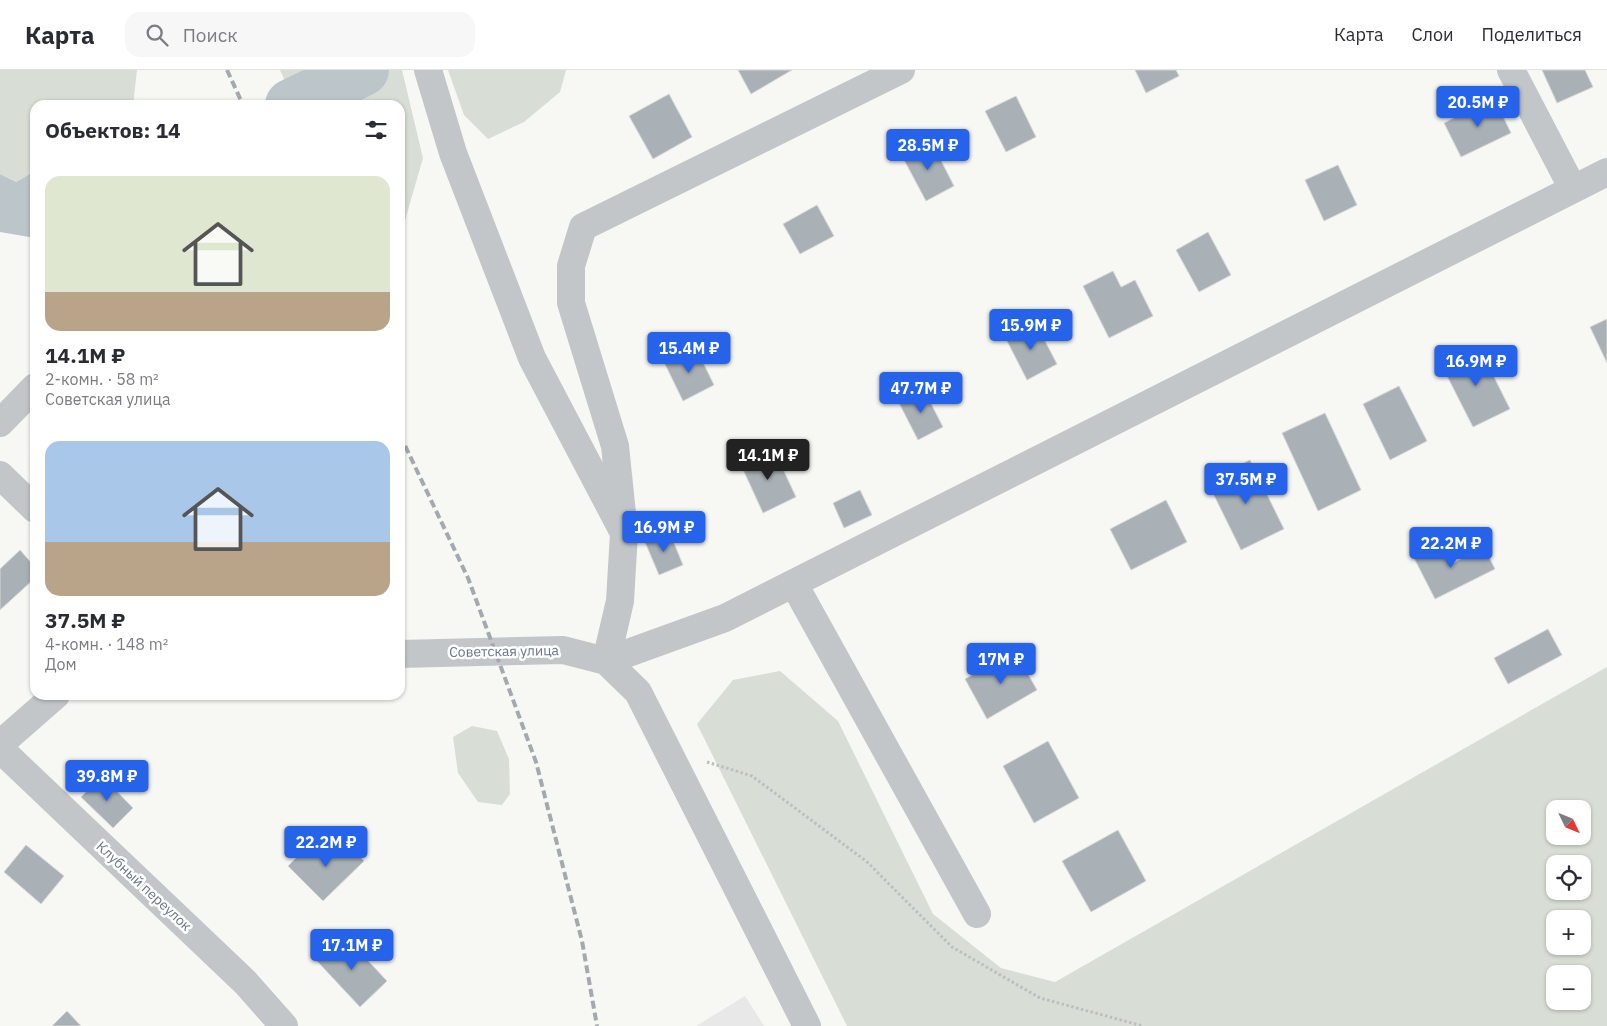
<!DOCTYPE html>
<html lang="ru">
<meta charset="utf-8">
<style>
body{margin:0;font-family:"IBM Plex Sans",sans-serif;background:#f7f7f7;color:#2b2b33;height:100vh;display:flex;flex-direction:column;font-size:19px;white-space:nowrap}
*{box-sizing:border-box;margin:0}
p{font-size:16px;color:#7c7c81}
.icon{flex:none;width:28px;height:28px;fill:none;stroke:currentColor;stroke-width:2;stroke-linecap:round;stroke-linejoin:round}
.map{position:relative;flex:1;overflow:hidden}
.side{position:absolute;left:30px;top:30px;width:375px;height:600px;display:flex;flex-direction:column;background:#fff;border-radius:15px;box-shadow:0 1px 4px #0004}
.side>*{flex:none}
.needle{width:32px;rotate:133deg}
.tools{position:absolute;left:1546px;top:730px;display:grid;gap:10px}
.tools a{display:grid;place-items:center;width:45px;height:45px;border-radius:10px;background:#fff;box-shadow:0 1px 4px #0004;font-size:25px}
.price{position:absolute;translate:-50% -42px;padding:0 11px;border-radius:5px;background:#2563eb;color:#fff;font-size:16px;line-height:32px;filter:drop-shadow(0 1px 2px #0008)}
.price::after{content:'';position:absolute;left:50%;top:30px;width:15px;height:11px;margin-left:-8px;background:inherit;clip-path:polygon(0 0,100% 0,50% 100%)}
.price.current{background:#222;color:#fff}
ul{padding:0;list-style:none}
li{display:grid;align-content:center;gap:10px;height:265px;padding:0 15px}
li span{display:grid;place-items:center;height:155px;border-radius:15px;color:#555}
li>.icon{margin-inline-start:auto}
span .icon{width:90px;height:90px;fill:#fffc;stroke-width:1}
li b{font-size:21px}
h2{display:flex;justify-content:space-between;align-items:center;height:60px;padding:0 15px;font-size:21px}
header{display:flex;align-items:center;gap:30px;box-sizing:border-box;height:70px;padding:0 25px;background:#fff;border-bottom:1px solid #e1e1e2}
header strong{font-size:24px}
nav{display:flex;gap:28px;margin-inline-start:auto;font-size:18px}
.search{width:350px;height:45px;background:#f7f7f7;display:flex;align-items:center;gap:12px;box-sizing:border-box;padding:0 18px;border-radius:15px;color:#7c7c81;font-size:19px}
.map>svg:first-child{display:block}
.built{fill:#e7e8e7}
.green{fill:#d8ded5;fill-rule:evenodd}
.water{fill:#bcc6ca}
.lines{fill:none;stroke-linecap:round;stroke-linejoin:round}
.river{stroke:#bcc6ca;stroke-width:52}
.building{fill:#a9b1b6;stroke:#d8d8d6}
.path{stroke:#bcbec0;stroke-width:3;stroke-dasharray:2.5 2.5;stroke-linecap:butt}
.minor{stroke:#c2c6c9;stroke-width:28}
.rail{stroke:#a3a9ae;stroke-width:4;stroke-dasharray:8 4;stroke-linecap:butt}
.labels{text-anchor:middle;dominant-baseline:central;stroke-width:5;stroke-linejoin:round;paint-order:stroke}
.street-label{font-size:14px;fill:#677784;stroke:#fff}
</style>
<header>
<strong>Карта</strong>
<div class="search"><svg class="icon" aria-label="search" viewBox="0 0 24 24"><circle cx="10" cy="10" r="6"/><path d="M15 15l6 6"/></svg>Поиск</div>
<nav><a>Карта</a><a>Слои</a><a>Поделиться</a></nav>
</header>
<div class="map">
<svg width="1607" height="956" viewBox="0 0 1607 956">
<rect width="100%" height="100%" fill="#f7f7f4"/>
<path class="built" d="M745,926L764,956H696Z"/>
<path class="green" d="M0,0H137L133,35H35V101L16,112L0,104Z
M280,0H402L423,88L402,161H400V35H296Z
M448,0H566L560,22L524,52L488,69L464,45Z
M1607,597V956H847L697,654L733,610L780,601L838,651L933,844L1001,898L1055,912ZM1555,739H1582V766H1555ZM1555,794H1582V821H1555ZM1555,849H1582V876H1555ZM1555,904H1582V931H1555Z
M472,656L497,661L509,689L510,724L502,735L478,732L458,703L453,667Z"/>
<path class="water" d="M35,101V168L0,162V104L16,112Z"/>
<g class="lines">
<path class="river" d="M291,35L363,0"/>
</g>
<path class="building" d="M738,0H792L751,24Z
M1135,0H1176L1179,6L1146,23Z
M1542,0H1585L1593,17L1557,33Z
M669,24L692,67L653,89L629,46Z
M1016,26L1036,67L1006,82L985,41Z
M1494,28L1511,63L1461,87L1444,53Z
M931,71L954,116L926,131L902,86Z
M1338,95L1357,135L1324,151L1305,110Z
M817,135L834,166L800,184L783,154Z
M1208,162L1231,205L1199,222L1176,180Z
M1113,201L1121,217L1135,210L1153,246L1109,268L1083,216Z
M1607,249V293L1590,257Z
M1035,252L1057,294L1027,310L1005,267Z
M695,276L714,315L683,331L664,292Z
M1479,277L1510,339L1473,357L1442,296Z
M1399,316L1427,371L1390,390L1363,334Z
M923,318L943,357L918,370L898,331Z
M1325,343L1361,420L1318,441L1282,363Z
M774,380L796,427L763,443L741,395Z
M1250,390L1284,459L1241,480L1207,411Z
M860,420L872,445L844,458L833,433Z
M1166,430L1187,472L1131,500L1110,459Z
M669,461L683,495L659,505L645,472Z
M1443,472L1453,493L1484,477L1495,499L1435,529L1413,486Z
M20,480L35,497V508L0,540V499Z
M1548,559L1562,585L1508,614L1494,588Z
M1015,581L1037,620L987,649L965,609Z
M1048,671L1079,728L1034,753L1003,696Z
M102,706L133,738L113,758L81,727Z
M1118,760L1146,811L1091,842L1062,791Z
M342,769L364,791L323,831L288,796L312,772L326,786Z
M26,775L64,806L41,834L4,802Z
M344,865L387,911L360,937L317,891Z
M67,941L81,956H52Z"/>
<g class="lines">
<path class="path" d="M707,692L752,706L866,791L952,877L1040,928L1143,956"/>
<path class="minor" d="M428,0L453,83L532,288L624,463L620,531L606,591
M1511,0L1573,119
M0,353L35,317
M0,405L35,439
M624,463L615,376L571,233V196L583,157L901,0
M794,514L977,844
M400,584L563,580L606,591L638,622L807,956
M606,591L725,548L1607,102
M0,674L56,625
M0,679L245,912L284,956"/>
<path class="rail" d="M227,0L243,35
M400,365L468,508L536,692L582,871L597,956"/>
</g>
<g class="labels">
<g class="street-label">
<text transform="translate(504 581) rotate(-1)">Советская улица</text>
<text transform="translate(144 816) rotate(43)">Клубный переулок</text>
</g>
</g>
</svg>
<div class="tools">
<a><svg class="needle" viewBox="-14 -14 28 28"><path d="M0-13l5 13h-10z" fill="#e53935"/><path d="M0 13l5-13h-10z" fill="#7c7c81"/></svg></a>
<a><svg class="icon" aria-label="locate" viewBox="0 0 24 24"><circle cx="12" cy="12" r="6"/><path d="M12 2v4M12 18v4M2 12h4M18 12h4"/></svg></a>
<a>+</a>
<a>−</a>
</div>
<b class="price" style="left:1478px;top:58px">20.5M ₽</b>
<b class="price" style="left:928px;top:101px">28.5M ₽</b>
<b class="price" style="left:1031px;top:281px">15.9M ₽</b>
<b class="price" style="left:689px;top:304px">15.4M ₽</b>
<b class="price" style="left:1476px;top:317px">16.9M ₽</b>
<b class="price" style="left:921px;top:344px">47.7M ₽</b>
<b class="price current" style="left:768px;top:411px">14.1M ₽</b>
<b class="price" style="left:1246px;top:435px">37.5M ₽</b>
<b class="price" style="left:664px;top:483px">16.9M ₽</b>
<b class="price" style="left:1451px;top:499px">22.2M ₽</b>
<b class="price" style="left:1001px;top:615px">17M ₽</b>
<b class="price" style="left:107px;top:732px">39.8M ₽</b>
<b class="price" style="left:326px;top:798px">22.2M ₽</b>
<b class="price" style="left:352px;top:901px">17.1M ₽</b>
<section class="side">
<h2>Объектов: 14<svg class="icon" aria-label="filters" viewBox="0 0 24 24"><path d="M4 7h16M4 17h16"/><circle cx="9" cy="7" r="2"/><circle cx="15" cy="17" r="2"/></svg></h2>
<ul>
<li><span style="background:linear-gradient(#dfe7d0 75%,#b9a48a 0)"><svg class="icon" aria-label="home" viewBox="0 0 24 24"><path d="M3 11l9-7 9 7M6 9v11h12V9"/></svg></span><div><b>14.1M ₽</b><p>2-комн. · 58 m²</p><p>Советская улица</p></div></li>
<li><span style="background:linear-gradient(#a9c7e8 65%,#b9a48a 0)"><svg class="icon" aria-label="home" viewBox="0 0 24 24"><path d="M3 11l9-7 9 7M6 9v11h12V9"/></svg></span><div><b>37.5M ₽</b><p>4-комн. · 148 m²</p><p>Дом</p></div></li>
</ul>
</section>
</div>
